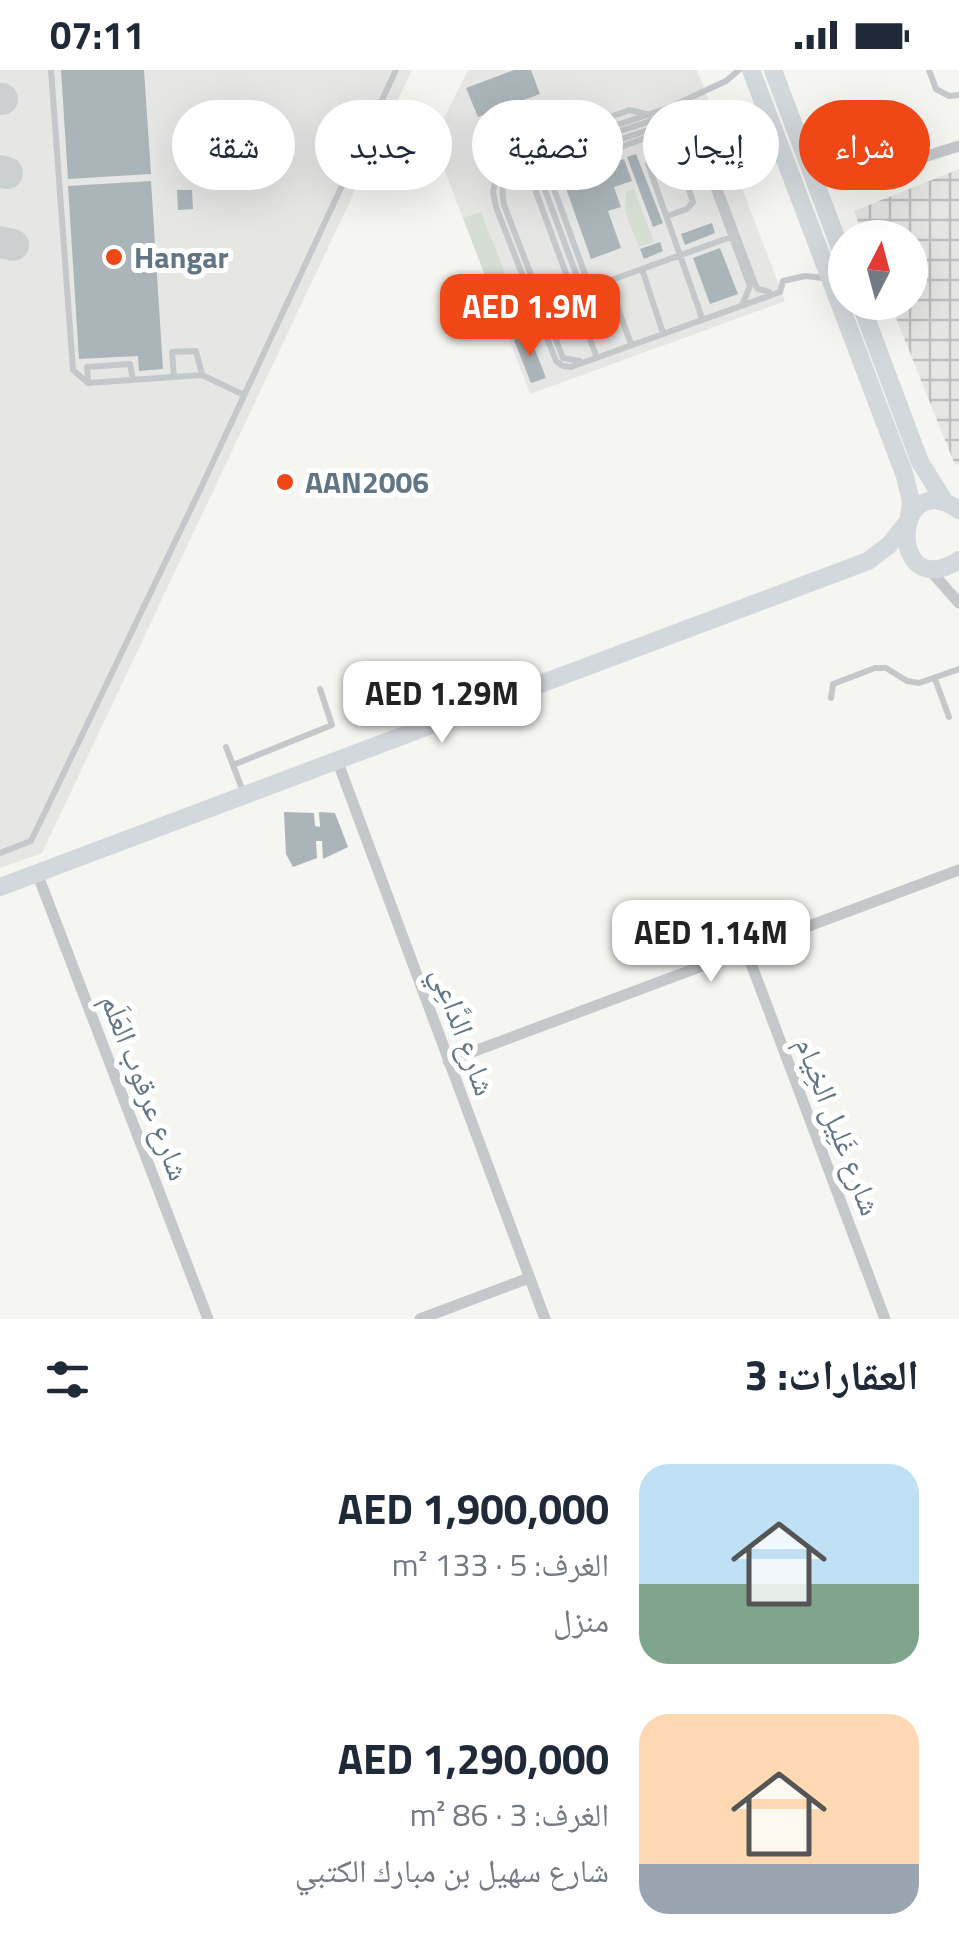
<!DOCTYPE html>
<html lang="ar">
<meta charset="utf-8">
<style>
body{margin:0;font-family:"Titillium Web","Noto Naskh Arabic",sans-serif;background:#f6f6f7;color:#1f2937;direction:rtl;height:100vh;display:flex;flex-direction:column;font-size:38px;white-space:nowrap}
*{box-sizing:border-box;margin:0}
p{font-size:32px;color:#747a83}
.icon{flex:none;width:55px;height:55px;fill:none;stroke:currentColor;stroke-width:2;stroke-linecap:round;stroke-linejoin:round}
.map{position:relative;height:1249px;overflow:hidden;direction:ltr}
.details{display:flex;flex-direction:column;background:#fff;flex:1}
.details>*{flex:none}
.banner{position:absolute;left:30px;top:30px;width:900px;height:90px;direction:rtl;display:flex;gap:20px}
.needle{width:65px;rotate:6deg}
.fabs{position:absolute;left:828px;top:150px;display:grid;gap:20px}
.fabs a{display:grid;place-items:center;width:100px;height:100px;border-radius:50%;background:#fff;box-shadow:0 10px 40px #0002;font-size:50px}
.price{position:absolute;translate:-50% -85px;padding:0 22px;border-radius:20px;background:#fff;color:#222;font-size:32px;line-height:65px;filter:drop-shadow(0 2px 5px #0008)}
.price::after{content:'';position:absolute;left:50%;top:60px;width:30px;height:22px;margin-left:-15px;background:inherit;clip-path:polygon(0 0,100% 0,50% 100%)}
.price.current{background:#f04717;color:#fff}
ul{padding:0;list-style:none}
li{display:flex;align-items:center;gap:30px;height:250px;padding:0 40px}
li span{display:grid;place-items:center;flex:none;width:280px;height:200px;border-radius:30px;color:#555}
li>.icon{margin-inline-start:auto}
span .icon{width:120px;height:120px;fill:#fffc;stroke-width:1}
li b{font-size:42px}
h2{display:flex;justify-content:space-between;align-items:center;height:120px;padding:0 40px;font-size:42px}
.chip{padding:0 35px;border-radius:45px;background:#fff;box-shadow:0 10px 40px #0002;font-size:35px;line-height:90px}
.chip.current{background:#f04717;color:#fff}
.status{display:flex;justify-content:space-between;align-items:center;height:70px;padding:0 50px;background:#fff;direction:ltr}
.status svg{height:28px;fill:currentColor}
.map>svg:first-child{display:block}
.built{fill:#e6e7e5}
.industrial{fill:url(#industrial-grid)}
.green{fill:#d6ddd2}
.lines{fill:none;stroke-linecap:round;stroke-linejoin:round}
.taxiway{stroke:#ccd0d0;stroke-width:32}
.building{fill:#abb4b9}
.lane{stroke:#c4c8cb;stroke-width:6}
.street{stroke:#c4c8cb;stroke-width:11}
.secondary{stroke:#d3d8dd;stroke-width:18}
.poi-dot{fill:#f04717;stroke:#fff;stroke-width:4}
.labels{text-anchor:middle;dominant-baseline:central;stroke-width:10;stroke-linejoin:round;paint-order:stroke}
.poi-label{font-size:30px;font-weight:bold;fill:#627585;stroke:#fff;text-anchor:start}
.street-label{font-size:30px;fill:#627585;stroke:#fff}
</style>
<div class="status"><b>07:11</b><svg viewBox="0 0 49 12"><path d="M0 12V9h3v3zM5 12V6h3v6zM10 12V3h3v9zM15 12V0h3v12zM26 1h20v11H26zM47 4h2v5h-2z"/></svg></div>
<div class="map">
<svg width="959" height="1249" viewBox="0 0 959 1249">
<defs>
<pattern id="industrial-grid" width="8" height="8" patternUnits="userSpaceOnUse" patternTransform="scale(2.5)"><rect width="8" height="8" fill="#e6e7e5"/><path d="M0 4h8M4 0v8" fill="none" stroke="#bec0bf"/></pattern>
</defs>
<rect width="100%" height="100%" fill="#f5f5f1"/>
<path class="built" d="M0,0H412L42,783L0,798Z
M468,0H697L785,231L530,324L433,70Z"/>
<path class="industrial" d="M959,99V394L955,395L890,233L910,232V168L864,167L854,141Z"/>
<path class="green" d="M634,119L654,172L639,177L625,142L626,122Z
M481,142L527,260L509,267L463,148Z"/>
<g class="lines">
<path class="taxiway" d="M0,29H2
M0,101L7,103
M0,172L13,175"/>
</g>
<path class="building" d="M61,0H144L151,104L68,109Z
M514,0H531L540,24L478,47L466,18Z
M509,44L521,71L511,75L500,48Z
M488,53L500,84L491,87L478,57Z
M636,84L663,153L653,157L627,87Z
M624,89L632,111L614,117L621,137L608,141L621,178L591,189L563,110Z
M151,111L163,299L139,301L138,286L79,289L68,116Z
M177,120H192L193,139L178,140Z
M712,153L715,163L685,175L681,164Z
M660,172L663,181L644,189L640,179Z
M720,178L738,224L710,234L693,188Z
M529,264L546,308L531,313L514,270Z
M284,742L314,743L315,756L320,757L319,742L335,743L348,777L323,789L322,771H316L317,788L293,797L286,784Z"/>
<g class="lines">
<path class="lane" d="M51,0L73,300L88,313L202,305L244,325
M929,0L936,19L949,26L959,25
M668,38L689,43L694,51L755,214L758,219L769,222
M650,45L630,40L515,80L497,101L493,122L496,137L556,291L563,296L571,297L780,222L783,211L805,206L824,208
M493,51L505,79
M667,146L687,139L693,132L677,83L666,78L650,84L648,94L702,248
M642,199L663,263
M608,211L631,274
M589,218L731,167
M590,218L554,119L556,105L563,98L670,59L690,64
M582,220L545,120L548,102L559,90L669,53L685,55L691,59
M542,236L577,222
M597,288L536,122L539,98L555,82L666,46L675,45L689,52L750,216L743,233
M580,291L563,288L504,135C500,113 504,102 520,87L668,38L726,11L739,0
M174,307L172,282L196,281L202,305
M88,311L87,297L130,294L133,310
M935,609L949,647
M831,628L833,614L875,598H886L907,611L919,613L959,599
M226,677L244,724
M233,695L332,655L320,619
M0,783L31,771L199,422L396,0"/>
<path class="street" d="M860,107L959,76
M929,499L959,533
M337,690L545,1249
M37,803L208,1249
M746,880L885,1249
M448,991L959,800
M420,1249L529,1208"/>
<path class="secondary" d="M751,0L905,406L911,432L909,446
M773,0L845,191
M860,232L920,392L945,432
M959,440C891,393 887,536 959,490
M0,817L868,491L889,475L905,455"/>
</g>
<g class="poi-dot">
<circle cx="114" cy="187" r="10"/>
<circle cx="285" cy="412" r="10"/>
</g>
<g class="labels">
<g class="poi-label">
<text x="134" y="187">Hangar</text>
<text x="305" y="412">AAN2006</text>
</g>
<g class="street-label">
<text transform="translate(464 961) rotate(70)">شارع الدَّاعِي</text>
<text transform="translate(146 1017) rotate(69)">شارع عرقوب العَلَم</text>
<text transform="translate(839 1056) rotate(69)">شارع غَلِيل الخِيام</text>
</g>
</g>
</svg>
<div class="fabs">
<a><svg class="needle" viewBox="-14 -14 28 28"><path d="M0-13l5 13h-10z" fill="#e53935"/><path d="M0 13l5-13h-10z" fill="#747a83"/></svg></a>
</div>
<b class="price current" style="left:530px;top:289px">AED 1.9M</b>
<b class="price" style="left:442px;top:676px">AED 1.29M</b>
<b class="price" style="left:711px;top:915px">AED 1.14M</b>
<div class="banner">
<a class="chip current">شراء</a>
<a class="chip">إيجار</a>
<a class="chip">تصفية</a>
<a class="chip">جديد</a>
<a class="chip">شقة</a>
</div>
</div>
<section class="details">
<h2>العقارات: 3<svg class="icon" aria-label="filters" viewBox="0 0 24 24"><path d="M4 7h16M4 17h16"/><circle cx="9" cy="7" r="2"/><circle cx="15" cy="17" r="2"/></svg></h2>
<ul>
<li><span style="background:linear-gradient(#bfe0f5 60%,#7fa58c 0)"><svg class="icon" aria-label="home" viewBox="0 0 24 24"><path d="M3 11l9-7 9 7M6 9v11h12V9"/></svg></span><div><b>AED 1,900,000</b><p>الغرف: 5 · 133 m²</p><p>منزل</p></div></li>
<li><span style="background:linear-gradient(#ffd9b3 75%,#9aa5b1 0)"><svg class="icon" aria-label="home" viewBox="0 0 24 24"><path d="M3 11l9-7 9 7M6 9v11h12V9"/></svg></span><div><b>AED 1,290,000</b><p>الغرف: 3 · 86 m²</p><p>شارع سهيل بن مبارك الكتبي</p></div></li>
</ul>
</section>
